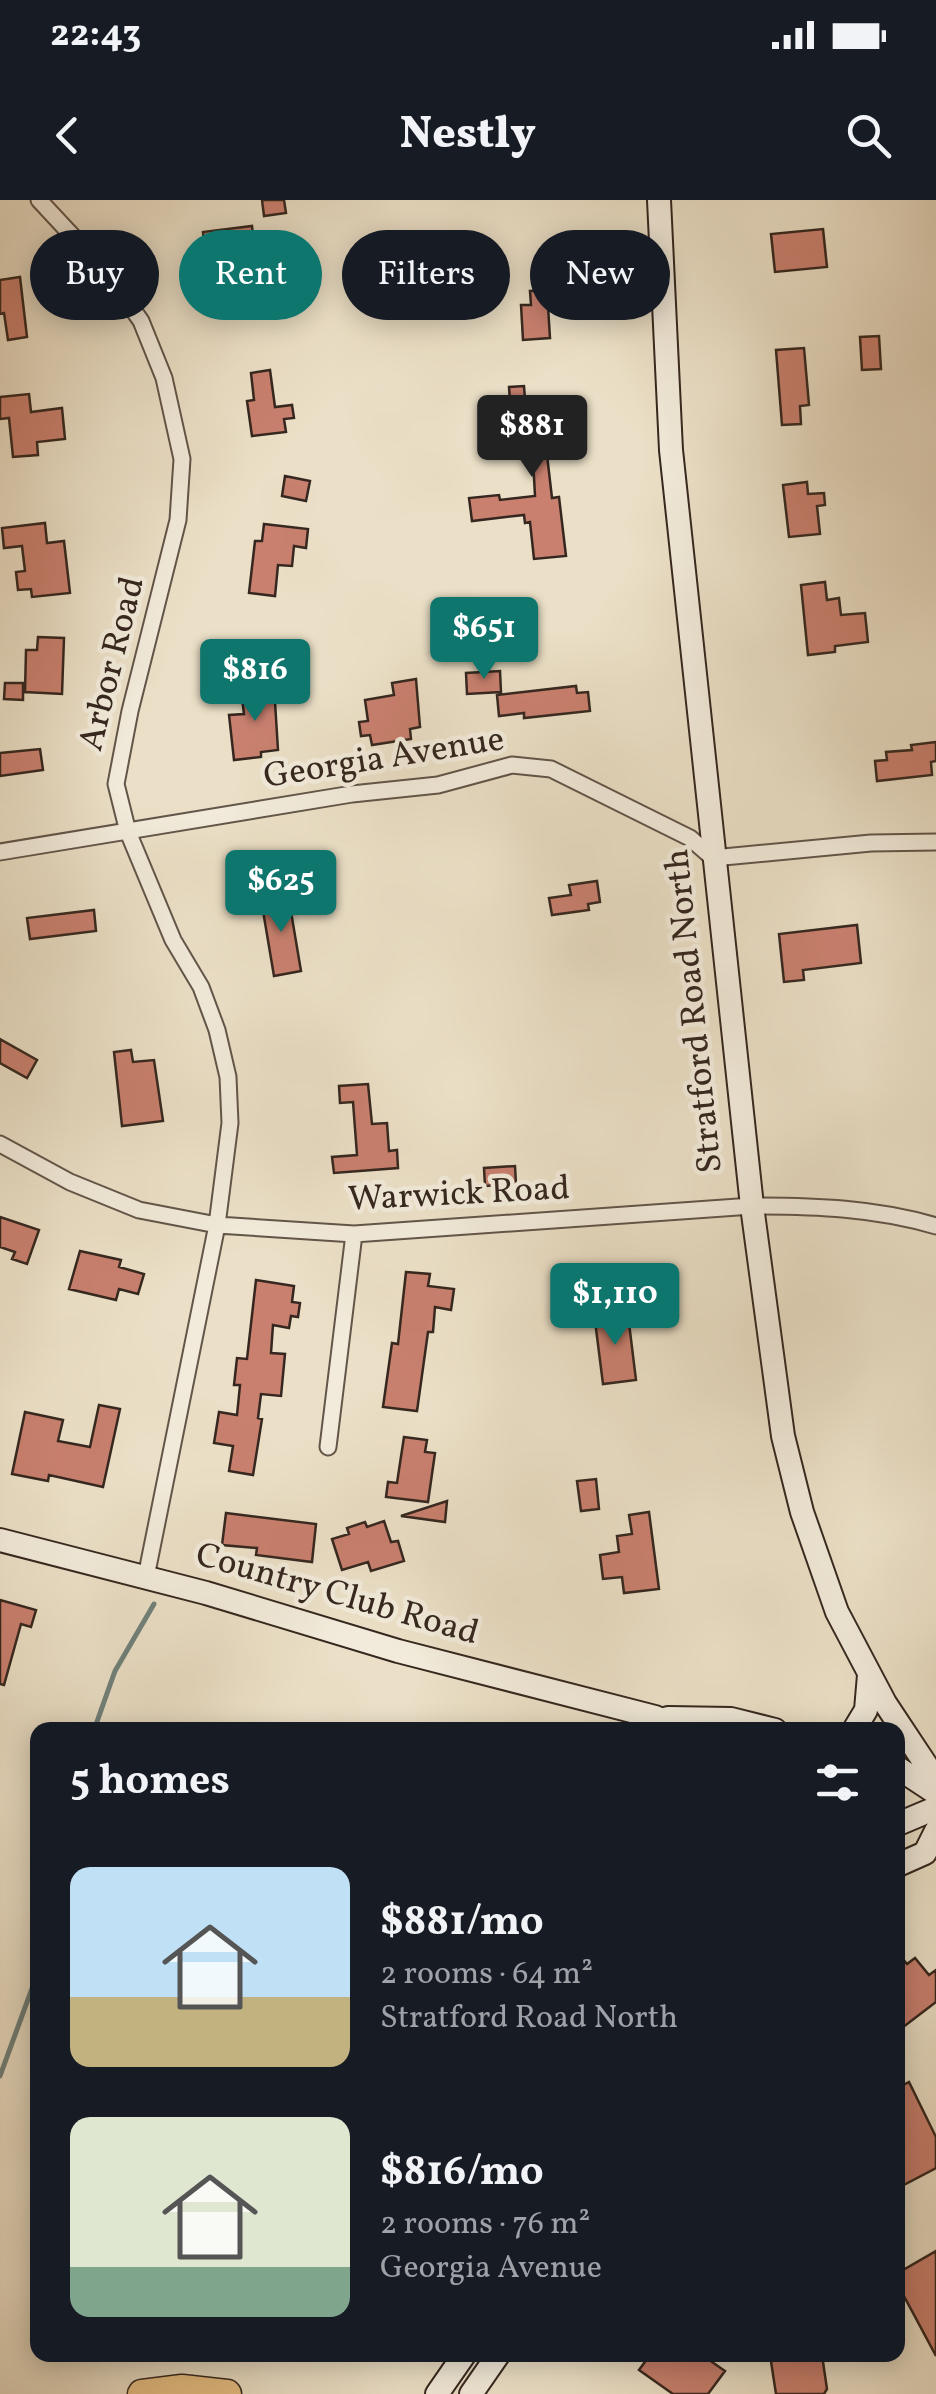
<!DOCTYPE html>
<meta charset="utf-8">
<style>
body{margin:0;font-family:Vollkorn,serif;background:#242831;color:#f1f3f6;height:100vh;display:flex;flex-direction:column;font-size:38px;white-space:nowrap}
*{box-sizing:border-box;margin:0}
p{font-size:32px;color:#9ea1a6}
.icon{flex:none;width:55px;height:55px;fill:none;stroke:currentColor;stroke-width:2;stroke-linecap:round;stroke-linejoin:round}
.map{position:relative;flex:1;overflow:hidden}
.panel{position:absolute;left:30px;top:1522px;width:875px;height:640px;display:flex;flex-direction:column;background:#171b24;border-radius:20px;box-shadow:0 5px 25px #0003}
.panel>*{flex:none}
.top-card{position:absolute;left:30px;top:30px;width:878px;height:90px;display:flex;gap:20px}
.price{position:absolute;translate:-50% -85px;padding:0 22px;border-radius:10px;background:#0f766e;color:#fff;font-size:32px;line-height:65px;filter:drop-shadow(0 2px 5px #0008)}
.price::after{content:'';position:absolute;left:50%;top:60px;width:30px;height:22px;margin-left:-15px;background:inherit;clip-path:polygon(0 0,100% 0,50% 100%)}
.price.current{background:#222;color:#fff}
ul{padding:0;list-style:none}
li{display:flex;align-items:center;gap:30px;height:250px;padding:0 40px}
li span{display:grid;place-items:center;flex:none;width:280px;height:200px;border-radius:20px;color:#555}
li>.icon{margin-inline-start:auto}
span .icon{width:120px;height:120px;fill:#fffc;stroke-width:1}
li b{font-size:42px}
h2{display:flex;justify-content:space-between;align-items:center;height:120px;padding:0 40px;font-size:42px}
.chip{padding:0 35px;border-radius:45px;background:#171b24;box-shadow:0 5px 25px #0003;font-size:35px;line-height:90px}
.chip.current{background:#0f766e;color:#fff}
.status{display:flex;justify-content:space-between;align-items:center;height:70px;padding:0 50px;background:#171b24;direction:ltr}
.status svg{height:28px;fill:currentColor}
header{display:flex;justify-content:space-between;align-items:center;height:130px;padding:0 40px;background:#171b24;font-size:45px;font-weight:800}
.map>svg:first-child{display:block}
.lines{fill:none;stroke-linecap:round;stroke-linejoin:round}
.stream{stroke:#70817b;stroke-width:5}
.building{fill:#c9806f;stroke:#35271f;stroke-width:2.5}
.minor-casing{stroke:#625549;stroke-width:19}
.secondary-casing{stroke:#35271f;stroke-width:26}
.motorway-casing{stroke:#35271f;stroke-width:31}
.minor{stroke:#f2ebdb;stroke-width:15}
.secondary{stroke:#f2ebdb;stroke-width:22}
.motorway{stroke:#e6c084;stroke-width:28}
.labels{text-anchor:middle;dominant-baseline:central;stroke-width:9;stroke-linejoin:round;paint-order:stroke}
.street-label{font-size:35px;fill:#35271f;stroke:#f2ebdb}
</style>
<div class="status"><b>22:43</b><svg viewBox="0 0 49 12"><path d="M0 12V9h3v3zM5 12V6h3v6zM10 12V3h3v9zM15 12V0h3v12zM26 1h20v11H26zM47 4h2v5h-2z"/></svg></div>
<header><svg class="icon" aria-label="back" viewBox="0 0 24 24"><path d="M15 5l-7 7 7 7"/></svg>Nestly<svg class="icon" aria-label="search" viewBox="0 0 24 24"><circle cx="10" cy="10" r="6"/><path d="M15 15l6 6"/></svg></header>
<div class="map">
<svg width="936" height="2194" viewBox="0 0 936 2194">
<rect width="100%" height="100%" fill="#ebe0c7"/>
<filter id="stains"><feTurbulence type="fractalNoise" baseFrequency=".002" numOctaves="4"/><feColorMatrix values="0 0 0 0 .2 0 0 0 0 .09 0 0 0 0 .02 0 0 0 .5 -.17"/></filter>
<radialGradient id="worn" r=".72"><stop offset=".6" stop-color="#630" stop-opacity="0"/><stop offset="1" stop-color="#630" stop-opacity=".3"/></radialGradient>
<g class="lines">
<path class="stream" d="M94,1530L115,1471L154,1404
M0,1876L38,1772"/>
</g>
<path class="building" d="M262,0H284L286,13L264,16Z
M252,26L256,64L234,67L238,104L211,107L203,32Z
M823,29L827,67L775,72L771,34Z
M20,77L27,137L8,140L4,113L0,114V80Z
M547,90L550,138L523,140L521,105H531L530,91Z
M879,136L881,169L862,170L860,137Z
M804,148L809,205L800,206L801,224L782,225L776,150Z
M270,170L275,207L292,205L294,218L284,219L286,232L252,236L247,201L254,200L251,173Z
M524,186L525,200L551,198L552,213L560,212L562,229H553L555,254L547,255L552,298L559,297L566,356L534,359L530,322L525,323L524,315L472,321L469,298L499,295L500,300L535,296L531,222L516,223L515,215L505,216L504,202L510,201L509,187Z
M29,194L31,212L62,208L65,239L37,242L38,255L13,257L9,218L0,219V197Z
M285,276L310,281L306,301L282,296Z
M807,282L808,294L824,293L825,305L817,306L820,334L789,337L783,285Z
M45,323L47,343L64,341L70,393L32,397L31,389L18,390L16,372L25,371L22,346L4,348L2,328Z
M264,324L308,329L306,348L294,346L292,366L278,365L275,396L249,393L255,341H262Z
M825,382L827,400L839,398L841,415L865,413L868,442L835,446V452L808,455L801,385Z
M38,437L64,438L62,494L25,492L26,450H37Z
M500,471L501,492L467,494L466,473Z
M416,479L420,527L410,529L411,539L372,545L370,535L361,536L359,522L368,521L365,500L394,495L392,483Z
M5,483H23V500L4,499Z
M274,486L278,550L261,552V557L234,560L229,515L244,514L241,490Z
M576,486L577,493L588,492L590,511L524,518V513L499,516L497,495Z
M936,542V561L931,562L932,575L877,581L875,561L887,560L886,552L912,550L911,545Z
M40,549L43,570L0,576V553Z
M597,681L600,702L588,704L589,710L552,715L549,698L571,695L569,685Z
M288,694L301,771L274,776L261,699Z
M94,710L96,731L30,739L27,718Z
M857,725L861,763L803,770L804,780L784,782L779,734Z
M0,839L37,860L27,878L0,863Z
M131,850L133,862L154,860L163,921L122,926L114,852Z
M368,884L372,924L387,923L389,951L397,950L398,968L334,973L332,957L357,955L353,902L340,903L339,886Z
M515,966L516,984L485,986L484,968Z
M0,1017L39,1030L27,1064L12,1059L15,1052L0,1047Z
M80,1051L121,1060L119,1067L144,1074L138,1094L119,1089L116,1100L69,1089Z
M406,1072L430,1074L428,1086L454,1089L451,1110L435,1107L433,1132H428L417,1211L383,1207L392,1143L398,1144Z
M256,1080L294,1086L292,1102L300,1103L298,1117L291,1116L289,1128L273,1125L271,1153L285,1154L281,1196L261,1194L258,1218L262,1219L253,1275L229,1271L233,1246L214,1243L219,1212L237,1215L240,1185H234L237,1158L247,1159Z
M610,1111V1117L628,1115L636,1180L603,1184L594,1113Z
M99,1205L120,1209L103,1287L49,1275L48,1281L12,1274L25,1212L63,1220L58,1241L90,1247Z
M404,1237L427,1240L425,1252L435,1253L428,1302L386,1297L388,1282L397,1283Z
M596,1279L599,1309L581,1311L577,1281Z
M447,1301L445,1322L401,1316Z
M649,1312L659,1389L624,1393L622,1377L603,1379L600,1355L619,1352L617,1336L632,1334L629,1315Z
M226,1313L316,1324L312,1362L256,1355L257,1348L222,1345Z
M384,1321L391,1342L398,1341L404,1361L371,1371L368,1362L342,1370L332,1339L349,1334L347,1328L365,1322L367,1327Z
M0,1400L36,1410L31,1427L21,1424L4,1485L0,1484Z
M898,1753L907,1764L915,1758L929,1775L936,1770V1802L898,1831Z
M909,1882L936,1937V1968L898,1988V1888Z
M936,2051V2156L898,2085V2073Z
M650,2155H702L725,2171L708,2194H673L639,2170Z
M770,2155H822L827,2189L824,2194H776Z"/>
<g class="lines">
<g class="minor-casing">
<path id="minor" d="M39,0L107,73L141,121L164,178L182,259L178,320L130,511L116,584L128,632L173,740L201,787L217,830L228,877L230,923L217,1025L146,1377
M0,652L352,594L438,585L512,565L551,569L690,638L713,658L871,643L936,642
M0,944L70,982L139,1010L217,1025L354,1034L752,1006C815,1006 876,1008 936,1026
M328,1247L354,1034"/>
</g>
<g class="secondary-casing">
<path id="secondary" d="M659,0L671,250L752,1006L783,1236L802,1312L837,1412L885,1503L936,1580
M0,1340L206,1393L398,1451L655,1517L687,1530
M668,1518L731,1519L775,1530
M854,1530L866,1510L869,1475
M898,1568L936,1593
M898,1624L936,1608
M898,1665L925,1653L936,1631
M437,2194L464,2155
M471,2194L498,2155"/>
</g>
<g class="motorway-casing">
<path id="motorway" d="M142,2194L182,2189L227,2194"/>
</g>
<use href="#minor" class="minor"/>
<use href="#secondary" class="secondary"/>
<use href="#motorway" class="motorway"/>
</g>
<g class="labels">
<g class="street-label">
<text transform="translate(113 464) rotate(-76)">Arbor Road</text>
<text transform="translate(384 559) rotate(-9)">Georgia Avenue</text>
<text transform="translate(695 811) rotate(-96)">Stratford Road North</text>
<text transform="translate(459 995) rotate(-3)">Warwick Road</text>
<text transform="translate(337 1395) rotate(16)">Country Club Road</text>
</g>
</g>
<rect width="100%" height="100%" filter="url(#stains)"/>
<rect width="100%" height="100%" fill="url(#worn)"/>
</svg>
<b class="price current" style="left:532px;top:280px">$881</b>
<b class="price" style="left:484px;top:482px">$651</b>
<b class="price" style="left:255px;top:524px">$816</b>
<b class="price" style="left:281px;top:735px">$625</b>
<b class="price" style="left:615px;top:1148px">$1,110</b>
<div class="top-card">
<a class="chip">Buy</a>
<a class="chip current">Rent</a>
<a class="chip">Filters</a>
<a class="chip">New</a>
</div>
<section class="panel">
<h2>5 homes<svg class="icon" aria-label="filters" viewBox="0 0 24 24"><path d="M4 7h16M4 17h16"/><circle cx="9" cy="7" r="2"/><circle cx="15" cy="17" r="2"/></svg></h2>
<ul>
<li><span style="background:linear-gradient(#bfe0f5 65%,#c2b280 0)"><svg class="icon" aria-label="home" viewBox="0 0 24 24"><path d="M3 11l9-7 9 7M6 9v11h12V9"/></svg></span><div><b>$881/mo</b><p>2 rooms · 64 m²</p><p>Stratford Road North</p></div></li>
<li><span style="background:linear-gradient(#dfe7d0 75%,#7fa58c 0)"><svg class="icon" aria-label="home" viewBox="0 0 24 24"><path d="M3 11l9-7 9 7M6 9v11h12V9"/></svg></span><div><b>$816/mo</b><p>2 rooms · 76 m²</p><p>Georgia Avenue</p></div></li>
</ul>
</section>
</div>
